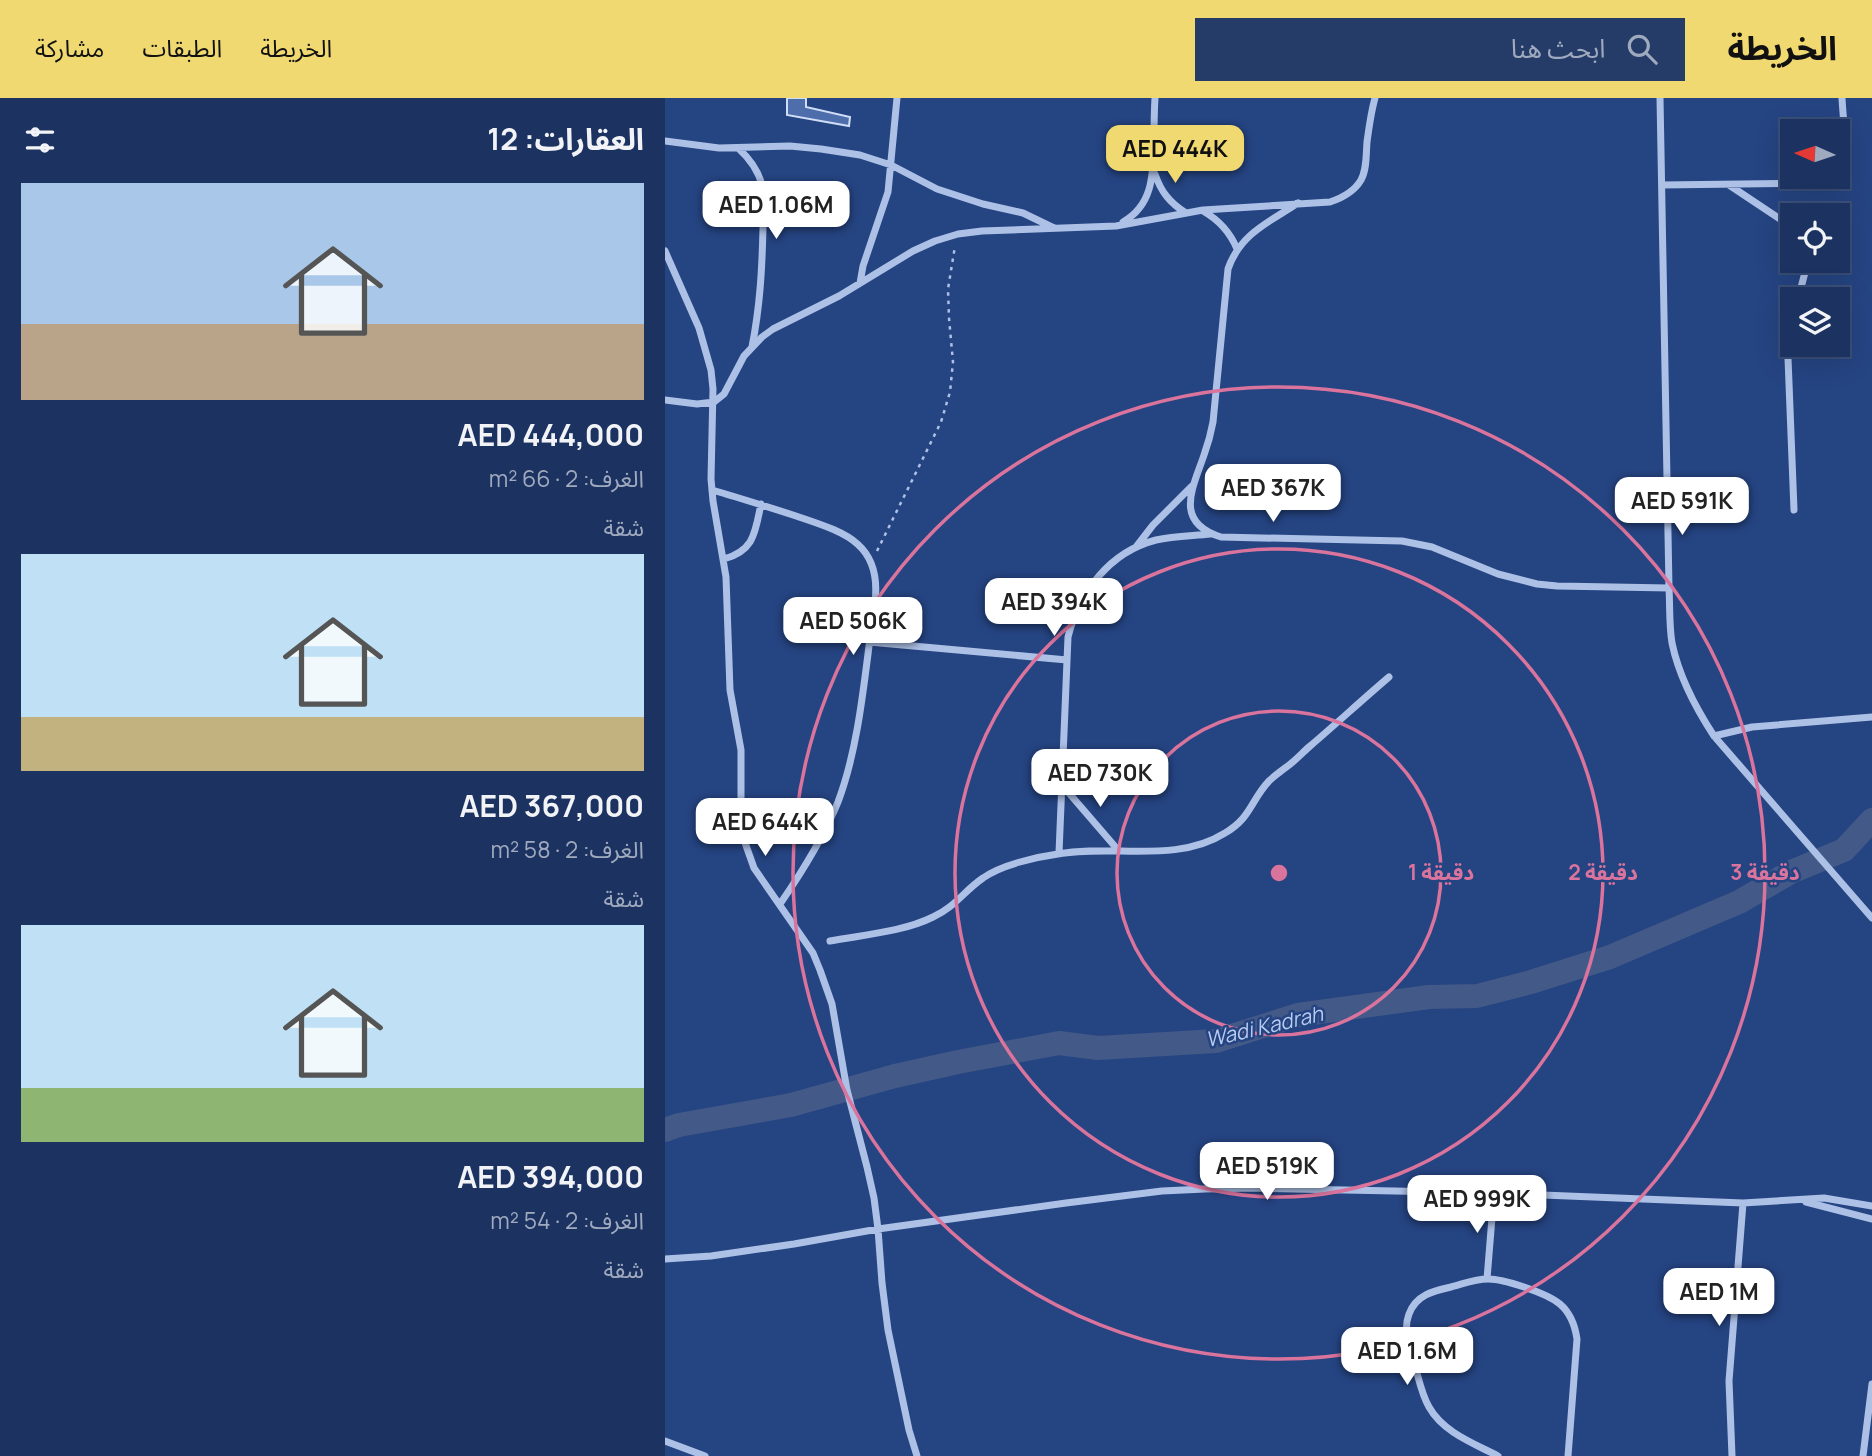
<!DOCTYPE html>
<html lang="ar">
<meta charset="utf-8">
<style>
body{margin:0;font-family:Manrope,"Noto Sans Arabic",sans-serif;background:#253b68;color:#f1f3f6;direction:rtl;height:100vh;display:flex;flex-direction:column;font-size:26px;white-space:nowrap}
*{box-sizing:border-box;margin:0}
p{font-size:23px;color:#a0aabe}
.icon{flex:none;width:38px;height:38px;fill:none;stroke:currentColor;stroke-width:2;stroke-linecap:round;stroke-linejoin:round}
.map{position:relative;flex:1;overflow:hidden;direction:ltr}
.side{display:flex;flex-direction:column;background:#1c3362;width:665px}
.side>*{flex:none}
.needle{width:46px;rotate:273deg}
.fabs{position:absolute;left:1115px;top:21px;display:grid;gap:14px}
.fabs a{display:grid;place-items:center;width:70px;height:70px;border-radius:0px;background:#1c3362;box-shadow:0 7px 28px #0002,0 0 0 2px #3a4e77;font-size:35px}
.price{position:absolute;translate:-50% -60px;padding:0 16px;border-radius:14px;background:#fff;color:#222;font-size:23px;line-height:46px;filter:drop-shadow(0 2px 4px #0008)}
.price::after{content:'';position:absolute;left:50%;top:42px;width:21px;height:16px;margin-left:-10px;background:inherit;clip-path:polygon(0 0,100% 0,50% 100%)}
.price.current{background:#f1d971;color:#111}
ul{padding:0;list-style:none}
li{display:grid;align-content:center;gap:14px;height:371px;padding:0 21px}
li span{display:grid;place-items:center;height:217px;border-radius:0px;color:#555}
li>.icon{margin-inline-start:auto}
span .icon{width:126px;height:126px;fill:#fffc;stroke-width:1}
li b{font-size:30px}
h2{display:flex;justify-content:space-between;align-items:center;height:84px;padding:0 21px;font-size:30px}
header{display:flex;align-items:center;gap:42px;box-sizing:border-box;height:98px;padding:0 35px;background:#f1d971;color:#111}
header strong{font-size:33px}
nav{display:flex;gap:38px;margin-inline-start:auto;font-size:24px}
.search{width:490px;height:63px;background:#253b68;display:flex;align-items:center;gap:18px;box-sizing:border-box;padding:0 24px;border-radius:0px;color:#a0aabe;font-size:26px}
main{display:flex;flex:1;min-height:0}
.map>svg:first-child{display:block}
.lines{fill:none;stroke-linecap:round;stroke-linejoin:round}
.river{stroke:#435987;stroke-width:24}
.building{fill:#4d6dab;stroke:#d0ddf6;stroke-width:2}
.path{stroke:#adc1e7;stroke-width:2.5;stroke-dasharray:3.5 5;stroke-linecap:butt}
.minor{stroke:#adc1e7;stroke-width:7}
.ring{fill:none;stroke:#da749d;stroke-width:3.5}
.labels{text-anchor:middle;dominant-baseline:central;stroke-width:5;stroke-linejoin:round;paint-order:stroke}
.water-label{font-size:21px;font-style:italic;fill:#b8cbef;stroke:#254482}
.centre{fill:#da749d;stroke:#254482;stroke-width:3.5}
.ring-label{font-size:21px;text-anchor:middle;font-weight:bold;fill:#da749d;stroke:#254482;stroke-width:5;stroke-linejoin:round;paint-order:stroke}
</style>
<header>
<strong>الخريطة</strong>
<div class="search"><svg class="icon" aria-label="search" viewBox="0 0 24 24"><circle cx="10" cy="10" r="6"/><path d="M15 15l6 6"/></svg>ابحث هنا</div>
<nav><a>الخريطة</a><a>الطبقات</a><a>مشاركة</a></nav>
</header>
<main>
<div class="map">
<svg width="1207" height="1358" viewBox="0 0 1207 1358">
<rect width="100%" height="100%" fill="#254482"/>
<g class="lines">
<path class="river" d="M0,1032L14,1027L126,1007L230,978L293,964L394,945L433,950L551,943L633,917L764,899L812,898L866,884L945,859L1074,804L1126,774L1179,752L1207,722"/>
</g>
<path class="building" d="M122,0H141V9L185,19L184,28L122,17Z"/>
<g class="lines">
<path class="path" d="M212,453L276,324L285,294L288,264L284,220L283,191L290,148"/>
<path class="minor" d="M995,0L1004,490C1005,508 1004,527 1007,545C1014,579 1030,609 1049,638L1207,820
M0,43L54,50L125,48L156,51L195,57L226,67L272,91L318,106L358,115L389,130
M74,51C85,61 93,72 97,87C100,101 98,116 98,130C97,172 95,208 87,249
M1172,75C1184,54 1178,23 1177,0
M490,76C496,94 505,105 521,115
M997,87L1155,85L1168,79
M1064,87L1127,129
M633,105C604,124 575,136 563,171L548,324C546,335 543,346 539,357C528,390 508,424 556,439L737,443L767,449L833,476L872,486L892,488L1004,490
M538,113C554,122 565,134 572,151
M458,124C488,107 488,77 489,45C489,30 489,15 490,0
M0,153L34,230L46,272L48,291L46,381L48,403L61,479L65,592L76,652V713L78,739L89,770L148,855L155,872L167,906L182,992L202,1069L209,1100L213,1131L217,1185L223,1232L244,1332L252,1358
M195,185L198,168L223,94L232,0
M1133,201L1143,163
M1127,222L1123,260L1129,412
M0,302L32,306L49,304L59,296L79,258L97,239L108,231L174,198L248,153L270,143L293,136L317,133L451,128L538,112L665,104C677,100 689,94 696,82C702,71 701,56 702,44C704,29 706,14 710,0
M47,392C75,400 103,409 131,418C178,434 217,444 210,504C200,569 196,643 173,704C158,741 137,774 115,806
M471,449L488,427L527,388
M59,461C90,452 90,434 96,406
M204,544L402,562
M1049,638L1087,629L1207,619
M397,687L453,752
M394,755L403,539C414,495 444,454 491,442C509,438 527,438 546,436
M165,843C197,837 238,834 268,819C290,809 299,793 318,780C336,767 371,759 393,756C447,746 511,766 560,735C586,720 586,702 604,683C609,678 615,674 620,670C629,664 636,656 644,649C671,626 697,602 724,579
M1141,1104L1207,1121
M0,1161L46,1158L129,1146L213,1131L401,1105L497,1093L540,1091L586,1090L829,1095L1078,1105L1159,1100L1207,1108
M822,1181L829,1095
M0,1343L40,1358
M833,1358C808,1345 778,1334 764,1309C757,1297 754,1282 750,1268C746,1252 737,1234 744,1216C751,1197 768,1193 786,1189C798,1186 810,1181 823,1181C835,1181 847,1185 859,1189C889,1199 907,1207 912,1241L903,1358
M1067,1358L1064,1283L1078,1105
M1198,1358L1207,1286"/>
</g>
<g class="ring">
<circle cx="614" cy="775" r="162"/>
<circle cx="614" cy="775" r="324"/>
<circle cx="614" cy="775" r="486"/>
</g>
<g class="labels">
<g class="water-label">
<text transform="translate(599 928) rotate(-13)">Wadi Kadrah</text>
</g>
</g>
<circle cx="614" cy="775" r="10" class="centre"/>
<g class="ring-label">
<text x="776" y="782">1 دقيقة</text>
<text x="938" y="782">2 دقيقة</text>
<text x="1100" y="782">3 دقيقة</text>
</g>
</svg>
<div class="fabs">
<a><svg class="needle" viewBox="-14 -14 28 28"><path d="M0-13l5 13h-10z" fill="#e53935"/><path d="M0 13l5-13h-10z" fill="#a0aabe"/></svg></a>
<a><svg class="icon" aria-label="locate" viewBox="0 0 24 24"><circle cx="12" cy="12" r="6"/><path d="M12 2v4M12 18v4M2 12h4M18 12h4"/></svg></a>
<a><svg class="icon" aria-label="layers" viewBox="0 0 24 24"><path d="M12 4l9 5-9 5-9-5zM3 14l9 5 9-5"/></svg></a>
</div>
<b class="price current" style="left:510px;top:87px">AED 444K</b>
<b class="price" style="left:111px;top:143px">AED 1.06M</b>
<b class="price" style="left:608px;top:426px">AED 367K</b>
<b class="price" style="left:1017px;top:439px">AED 591K</b>
<b class="price" style="left:389px;top:540px">AED 394K</b>
<b class="price" style="left:188px;top:559px">AED 506K</b>
<b class="price" style="left:435px;top:711px">AED 730K</b>
<b class="price" style="left:100px;top:760px">AED 644K</b>
<b class="price" style="left:602px;top:1104px">AED 519K</b>
<b class="price" style="left:812px;top:1137px">AED 999K</b>
<b class="price" style="left:1054px;top:1230px">AED 1M</b>
<b class="price" style="left:742px;top:1289px">AED 1.6M</b>
</div>
<section class="side">
<h2>العقارات: 12<svg class="icon" aria-label="filters" viewBox="0 0 24 24"><path d="M4 7h16M4 17h16"/><circle cx="9" cy="7" r="2"/><circle cx="15" cy="17" r="2"/></svg></h2>
<ul>
<li><span style="background:linear-gradient(#a9c7e8 65%,#b9a48a 0)"><svg class="icon" aria-label="home" viewBox="0 0 24 24"><path d="M3 11l9-7 9 7M6 9v11h12V9"/></svg></span><div><b>AED 444,000</b><p>الغرف: 2 · 66 m²</p><p>شقة</p></div></li>
<li><span style="background:linear-gradient(#bfe0f5 75%,#c2b280 0)"><svg class="icon" aria-label="home" viewBox="0 0 24 24"><path d="M3 11l9-7 9 7M6 9v11h12V9"/></svg></span><div><b>AED 367,000</b><p>الغرف: 2 · 58 m²</p><p>شقة</p></div></li>
<li><span style="background:linear-gradient(#bfe0f5 75%,#8fb573 0)"><svg class="icon" aria-label="home" viewBox="0 0 24 24"><path d="M3 11l9-7 9 7M6 9v11h12V9"/></svg></span><div><b>AED 394,000</b><p>الغرف: 2 · 54 m²</p><p>شقة</p></div></li>
</ul>
</section>
</main>
